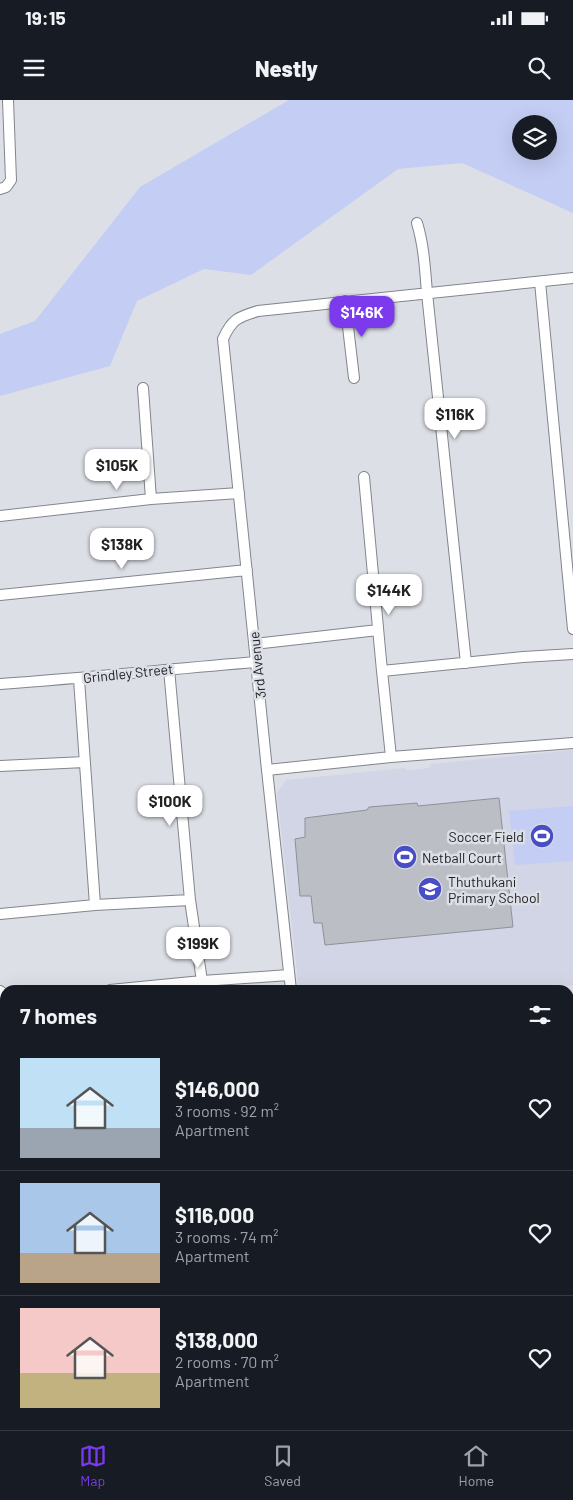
<!DOCTYPE html>
<meta charset="utf-8">
<style>
body{margin:0;font-family:Barlow,sans-serif;background:#242831;color:#f1f3f6;height:100vh;display:flex;flex-direction:column;font-size:19px;white-space:nowrap}
*{box-sizing:border-box;margin:0}
p{font-size:16px;color:#9ea1a6}
.icon{flex:none;width:28px;height:28px;fill:none;stroke:currentColor;stroke-width:2;stroke-linecap:round;stroke-linejoin:round}
.map{position:relative;flex:1;overflow:hidden}
.drawer{position:absolute;left:0px;top:885px;width:574px;height:445px;display:flex;flex-direction:column;background:#171b24;border-radius:15px 15px 0 0;box-shadow:0 5px 20px #0002}
.drawer>*{flex:none}
.fabs{position:absolute;left:512px;top:15px;display:grid;gap:10px}
.fabs a{display:grid;place-items:center;width:45px;height:45px;border-radius:50%;background:#171b24;box-shadow:0 5px 20px #0002;font-size:25px}
.price{position:absolute;translate:-50% -42px;padding:0 11px;border-radius:10px;background:#fff;color:#222;font-size:16px;line-height:32px;filter:drop-shadow(0 1px 2px #0008)}
.price::after{content:'';position:absolute;left:50%;top:30px;width:15px;height:11px;margin-left:-8px;background:inherit;clip-path:polygon(0 0,100% 0,50% 100%)}
.price.on{background:#7c3aed;color:#fff}
ul{padding:0;list-style:none}
li{display:flex;align-items:center;gap:15px;height:125px;padding:0 20px}
li+li{border-top:1px solid #363941}
li span{display:grid;place-items:center;flex:none;width:140px;height:100px;border-radius:0px;color:#555}
li>.icon{margin-inline-start:auto}
span .icon{width:60px;height:60px;fill:#fffc;stroke-width:1}
li b{font-size:21px}
h2{display:flex;justify-content:space-between;align-items:center;height:60px;padding:0 20px;font-size:21px}
.status{display:flex;justify-content:space-between;align-items:center;height:35px;padding:0 25px;background:#171b24;direction:ltr}
.status svg{height:14px;fill:currentColor}
header{display:flex;justify-content:space-between;align-items:center;height:65px;padding:0 20px;background:#171b24;font-size:22px;font-weight:800}
.menu{display:flex;justify-content:space-around;align-items:center;height:70px;border-top:1px solid #363941;background:#171b24;font-size:14px;color:#9ea1a6}
.menu a{display:grid;justify-items:center;gap:2px}
.menu .on{color:#7c3aed}
.map>svg:first-child{display:block}
.built{fill:#d2d5e5}
.green{fill:#c4cdf4;fill-rule:evenodd}
.building{fill:#bcbec5;stroke:#8f9198}
.lines{fill:none;stroke-linecap:round;stroke-linejoin:round}
.minor-casing{stroke:#83858d;stroke-width:12}
.tertiary-casing{stroke:#83858d;stroke-width:15}
.minor{stroke:#fff;stroke-width:10}
.tertiary{stroke:#fff;stroke-width:12}
.labels{text-anchor:middle;dominant-baseline:central;stroke-width:5;stroke-linejoin:round;paint-order:stroke}
.street-label{font-size:14px;fill:#212225;stroke:#dddfe7}
.poi-label{font-size:14px;fill:#212225;stroke:#dddfe7;text-anchor:start}
</style>
<div class="status"><b>19:15</b><svg viewBox="0 0 49 12"><path d="M0 12V9h3v3zM5 12V6h3v6zM10 12V3h3v9zM15 12V0h3v12zM26 1h20v11H26zM47 4h2v5h-2z"/></svg></div>
<header><svg class="icon" aria-label="menu" viewBox="0 0 24 24"><path d="M4 6h16M4 12h16M4 18h16"/></svg>Nestly<svg class="icon" aria-label="search" viewBox="0 0 24 24"><circle cx="10" cy="10" r="6"/><path d="M15 15l6 6"/></svg></header>
<div class="map">
<svg width="573" height="1330" viewBox="0 0 573 1330">
<rect width="100%" height="100%" fill="#dddfe7"/>
<path class="built" d="M573,650V885L535,890H299L277,693L286,680L404,668L407,670H411L429,668L431,664Z
M0,1057L5,1058V1325H315V1330H0Z"/>
<path class="green" d="M289,0H573V113L462,63L398,69L251,175L204,169L137,201L110,266L0,296V234L35,221L140,87ZM521,24H549V51H521Z
M573,706V761L515,765L509,711Z"/>
<path class="building" d="M499,698L513,827L325,845L322,823H314L311,796H300L295,739L305,737V718L367,710L369,707L417,703L418,706Z"/>
<g class="lines">
<g class="minor-casing">
<path id="minor" d="M0,89L6,87L11,80L8,0
M417,123C424,146 425,169 427,193L466,563
M540,182L573,529
M345,201L354,278
M143,288L151,399
M364,377L382,571L391,657
M0,416L151,399L239,393
M0,495L247,470
M254,544L378,530
M169,569L190,800L202,881
M382,571L523,557L573,554
M79,579L95,805
M0,584C86,578 171,569 257,562
M0,666L85,662
M267,670L391,657L573,643
M0,814L95,805L190,800
M110,890L202,881L289,875
M291,890L267,670L223,239C232,219 238,217 258,211L573,178
M0,891L5,895
M569,952H573
M569,1080H573
M569,1209H573
M325,1325L326,1330
M416,1325V1330
M504,1325L505,1330"/>
</g>
<g class="tertiary-casing">
<path id="tertiary" d="M0,1052L5,1053
M569,1146H573"/>
</g>
<use href="#minor" class="minor"/>
<use href="#tertiary" class="tertiary"/>
</g>
<defs>
<g id="stadium-disc" transform="scale(1.25)"><circle r="9.5" fill="#484ec3" stroke="#dddfe7"/><path d="M0-5a6.5 5 0 1 0 0 10a6.5 5 0 1 0 0-10ZM-3.5-1.8h7v3.6h-7Z" fill="#fff"/></g>
<g id="school-disc" transform="scale(1.25)"><circle r="9.5" fill="#484ec3" stroke="#dddfe7"/><path d="M0-5L7-2L0 1L-7-2ZM-4 1L0 2.5L4 1V4Q0 6-4 4Z" fill="#fff"/></g>
</defs>
<g fill-rule="evenodd">
<use href="#stadium-disc" x="542" y="736"/>
<use href="#stadium-disc" x="405" y="757"/>
<use href="#school-disc" x="430" y="789"/>
</g>
<g class="labels">
<g class="street-label">
<text transform="translate(257 565) rotate(-96)">3rd Avenue</text>
<text transform="translate(128 573) rotate(-6)">Grindley Street</text>
</g>
<g class="poi-label">
<text x="524" y="736" text-anchor="end">Soccer Field</text>
<text x="422" y="757">Netball Court</text>
<text x="448" y="781">Thuthukani<tspan x="448" dy="16">Primary School</tspan></text>
</g>
</g>
</svg>
<div class="fabs">
<a><svg class="icon" aria-label="layers" viewBox="0 0 24 24"><path d="M12 4l9 5-9 5-9-5zM3 14l9 5 9-5"/></svg></a>
</div>
<b class="price on" style="left:362px;top:238px">$146K</b>
<b class="price" style="left:455px;top:340px">$116K</b>
<b class="price" style="left:117px;top:391px">$105K</b>
<b class="price" style="left:122px;top:470px">$138K</b>
<b class="price" style="left:389px;top:516px">$144K</b>
<b class="price" style="left:170px;top:727px">$100K</b>
<b class="price" style="left:198px;top:869px">$199K</b>
<section class="drawer">
<h2>7 homes<svg class="icon" aria-label="filters" viewBox="0 0 24 24"><path d="M4 7h16M4 17h16"/><circle cx="9" cy="7" r="2"/><circle cx="15" cy="17" r="2"/></svg></h2>
<ul>
<li><span style="background:linear-gradient(#bfe0f5 70%,#9aa5b1 0)"><svg class="icon" aria-label="home" viewBox="0 0 24 24"><path d="M3 11l9-7 9 7M6 9v11h12V9"/></svg></span><div><b>$146,000</b><p>3 rooms · 92 m²</p><p>Apartment</p></div><svg class="icon" aria-label="heart" viewBox="0 0 24 24"><path d="M12 20l-8-8c-3-5 5-10 8-4 3-6 11-1 8 4z"/></svg></li>
<li><span style="background:linear-gradient(#a9c7e8 70%,#b9a48a 0)"><svg class="icon" aria-label="home" viewBox="0 0 24 24"><path d="M3 11l9-7 9 7M6 9v11h12V9"/></svg></span><div><b>$116,000</b><p>3 rooms · 74 m²</p><p>Apartment</p></div><svg class="icon" aria-label="heart" viewBox="0 0 24 24"><path d="M12 20l-8-8c-3-5 5-10 8-4 3-6 11-1 8 4z"/></svg></li>
<li><span style="background:linear-gradient(#f6c9c9 65%,#c2b280 0)"><svg class="icon" aria-label="home" viewBox="0 0 24 24"><path d="M3 11l9-7 9 7M6 9v11h12V9"/></svg></span><div><b>$138,000</b><p>2 rooms · 70 m²</p><p>Apartment</p></div><svg class="icon" aria-label="heart" viewBox="0 0 24 24"><path d="M12 20l-8-8c-3-5 5-10 8-4 3-6 11-1 8 4z"/></svg></li>
</ul>
</section>
</div>
<nav class="menu">
<a class="on"><svg class="icon" aria-label="map" viewBox="0 0 24 24"><path d="M3 6l6-2 6 2 6-2v14l-6 2-6-2-6 2zM9 4v14M15 6v14"/></svg>Map</a>
<a><svg class="icon" aria-label="saved" viewBox="0 0 24 24"><path d="M7 4h10v16l-5-4-5 4z"/></svg>Saved</a>
<a><svg class="icon" aria-label="home" viewBox="0 0 24 24"><path d="M3 11l9-7 9 7M6 9v11h12V9"/></svg>Home</a>
</nav>
